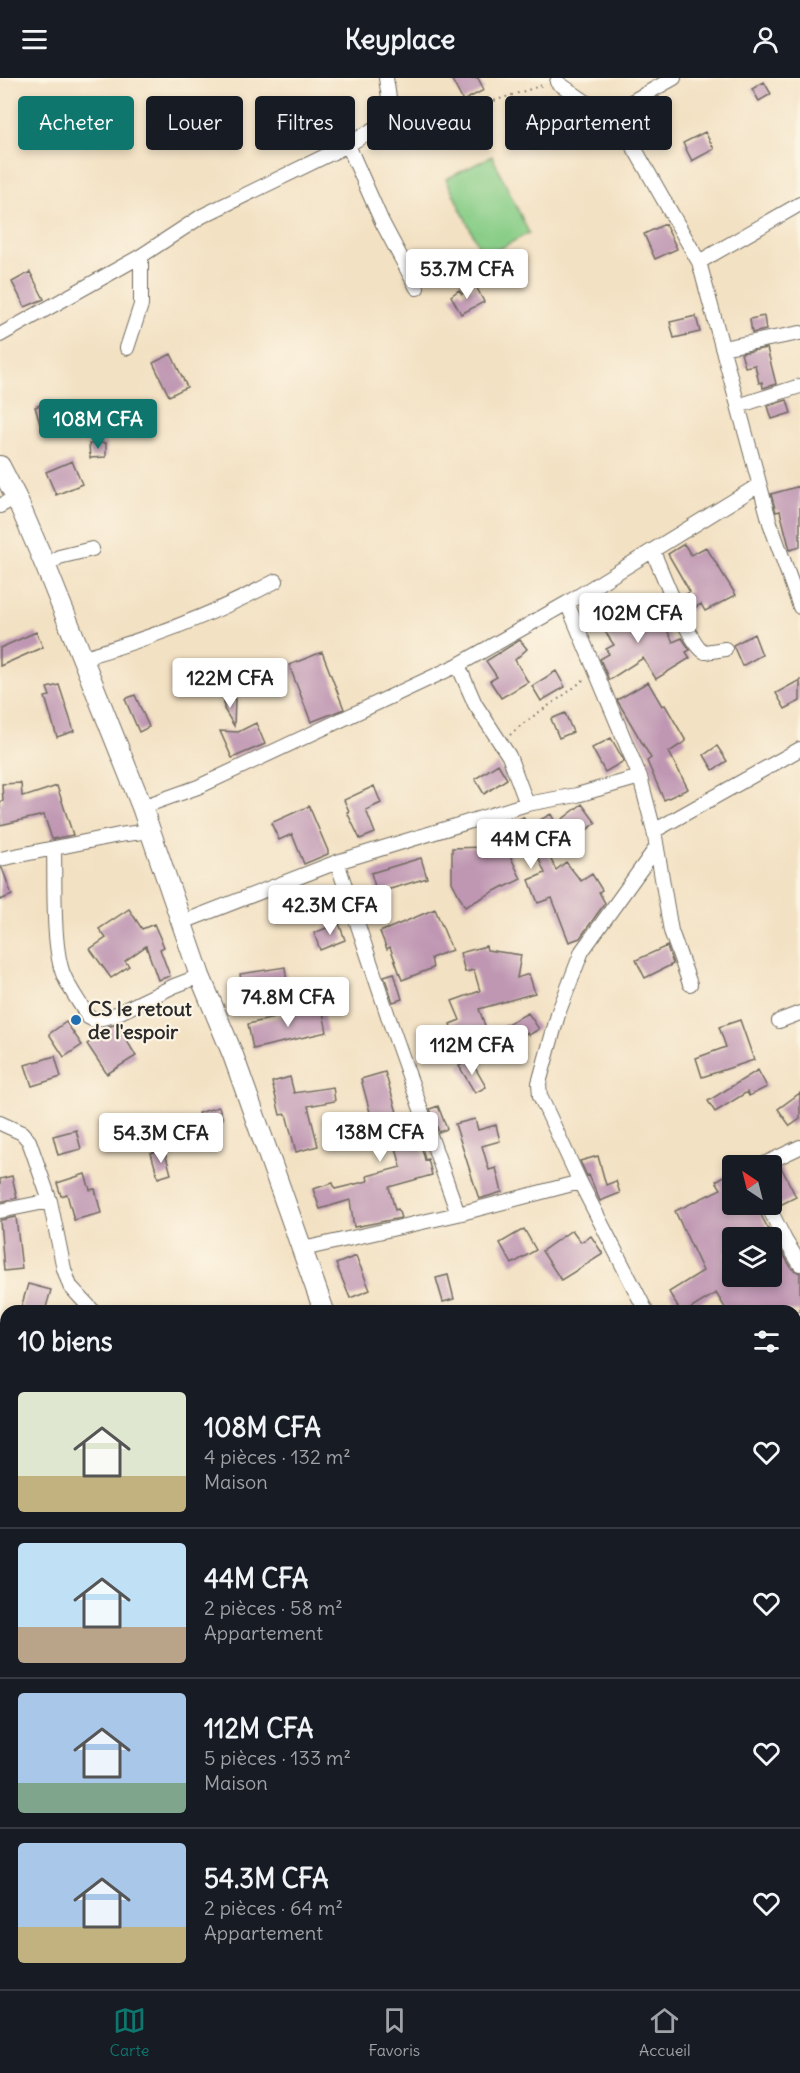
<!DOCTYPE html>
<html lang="fr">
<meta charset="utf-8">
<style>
body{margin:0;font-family:Delius,sans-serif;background:#242831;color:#f1f3f6;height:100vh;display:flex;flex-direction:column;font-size:22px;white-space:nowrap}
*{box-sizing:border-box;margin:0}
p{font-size:20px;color:#9ea1a6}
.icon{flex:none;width:33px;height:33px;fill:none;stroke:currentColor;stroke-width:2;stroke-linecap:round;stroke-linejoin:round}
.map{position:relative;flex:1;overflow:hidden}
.details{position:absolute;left:0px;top:1227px;width:801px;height:684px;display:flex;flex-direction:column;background:#171b24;border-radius:18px 18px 0 0;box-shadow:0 3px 9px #0003}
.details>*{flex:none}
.guide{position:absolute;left:18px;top:18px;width:765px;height:54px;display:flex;gap:12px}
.needle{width:39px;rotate:325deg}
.controls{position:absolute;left:722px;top:1077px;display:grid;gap:12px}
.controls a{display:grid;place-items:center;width:60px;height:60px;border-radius:6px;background:#171b24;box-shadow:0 3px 9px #0003;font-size:30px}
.price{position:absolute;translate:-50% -51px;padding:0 14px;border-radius:6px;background:#fff;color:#222;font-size:20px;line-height:39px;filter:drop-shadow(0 2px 3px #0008)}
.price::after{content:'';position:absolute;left:50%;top:36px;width:18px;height:14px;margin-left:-9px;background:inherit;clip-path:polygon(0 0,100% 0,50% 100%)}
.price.current{background:#0f766e;color:#fff}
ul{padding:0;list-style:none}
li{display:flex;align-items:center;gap:18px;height:150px;padding:0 18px}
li+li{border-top:2px solid #363941}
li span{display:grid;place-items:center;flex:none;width:168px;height:120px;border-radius:6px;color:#555}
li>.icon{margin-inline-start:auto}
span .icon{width:72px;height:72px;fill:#fffc;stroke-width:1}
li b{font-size:26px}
h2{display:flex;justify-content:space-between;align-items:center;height:72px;padding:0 18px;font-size:26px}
.pill{padding:0 21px;border-radius:6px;background:#171b24;box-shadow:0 3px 9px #0003;font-size:21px;line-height:54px}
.pill.current{background:#0f766e;color:#fff}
header{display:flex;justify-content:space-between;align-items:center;height:78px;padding:0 18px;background:#171b24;font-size:27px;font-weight:800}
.dock{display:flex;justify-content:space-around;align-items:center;height:84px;border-top:2px solid #363941;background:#171b24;font-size:16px;color:#9ea1a6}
.dock a{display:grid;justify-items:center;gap:3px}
.dock .current{color:#0f766e}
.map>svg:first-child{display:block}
.green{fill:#89ce88;stroke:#5a7c5a;stroke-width:1.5}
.building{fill:#bf97b3}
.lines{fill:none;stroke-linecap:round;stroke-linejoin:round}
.street-casing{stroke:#716b60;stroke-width:16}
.secondary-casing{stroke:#716b60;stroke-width:22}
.highway-casing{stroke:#716b60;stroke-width:28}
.path{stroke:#716b60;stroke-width:2;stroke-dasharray:1.5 4.5;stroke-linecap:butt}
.street{stroke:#fff;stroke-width:14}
.secondary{stroke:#fff;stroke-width:20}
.highway{stroke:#fff;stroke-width:26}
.poi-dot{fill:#1f6fb2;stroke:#fcf5e5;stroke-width:2}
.labels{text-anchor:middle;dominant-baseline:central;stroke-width:4.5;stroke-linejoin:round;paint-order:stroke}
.poi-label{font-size:20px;font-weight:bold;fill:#2b2b2b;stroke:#fcf5e5;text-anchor:start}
</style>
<header><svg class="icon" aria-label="menu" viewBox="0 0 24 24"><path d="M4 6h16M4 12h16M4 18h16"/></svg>Keyplace<svg class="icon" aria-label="person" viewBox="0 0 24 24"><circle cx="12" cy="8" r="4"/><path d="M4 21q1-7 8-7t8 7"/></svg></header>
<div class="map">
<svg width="800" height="1911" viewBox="0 0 800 1911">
<rect width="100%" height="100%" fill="#fcf5e5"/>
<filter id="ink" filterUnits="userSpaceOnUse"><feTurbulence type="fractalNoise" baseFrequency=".0167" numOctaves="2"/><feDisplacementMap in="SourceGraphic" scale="12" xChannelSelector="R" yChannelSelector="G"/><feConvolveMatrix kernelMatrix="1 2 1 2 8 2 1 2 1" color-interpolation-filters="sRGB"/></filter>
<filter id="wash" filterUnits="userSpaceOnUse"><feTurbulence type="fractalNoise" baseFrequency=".008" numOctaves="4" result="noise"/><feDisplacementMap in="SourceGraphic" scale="24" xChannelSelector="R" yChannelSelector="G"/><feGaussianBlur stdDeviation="1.35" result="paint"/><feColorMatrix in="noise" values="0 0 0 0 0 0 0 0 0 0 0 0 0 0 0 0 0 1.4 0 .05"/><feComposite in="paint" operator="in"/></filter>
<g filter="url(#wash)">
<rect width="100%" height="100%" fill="#f3e1c3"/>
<path class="green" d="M492,78L529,155L484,179L446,101Z"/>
<g id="blocks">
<path class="building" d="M451,0H478L484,12L463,23Z
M764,4L771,16L759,23L752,11Z
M659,19L664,28L650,37L644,27Z
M534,22L546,41L527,53L515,33Z
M705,54L714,71L692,83L683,65Z
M665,146L677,171L655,181L644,156Z
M30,194L44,221L25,229L12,204Z
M476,208L484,224L461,236L451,218L459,212L462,216Z
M696,238L700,254L674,260L670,244Z
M764,238L766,252L752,255L750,241Z
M767,270L776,306L763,310L762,304L759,305L755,287L745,289L741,275Z
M171,276L187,309L169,318L153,285Z
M787,322L791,335L772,341L768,328Z
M51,323L60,339L40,346L35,329Z
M106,365V379L90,380L89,366Z
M72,383L82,406L56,417L46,394Z
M800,408V469L790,472L780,433L776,434L771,416Z
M684,466L691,477L706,469L736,517L705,533L701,526L689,533L682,518L690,514L668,476Z
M611,521L634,554L661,540L673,564L682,560L690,572L686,574L690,580L656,601L643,580L609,602L600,581L609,576L606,571L614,567L592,534Z
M36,554L43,569L0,588V570Z
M754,556L762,577L742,588L733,567Z
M520,562L527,571L515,582L528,604L501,620L490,603L497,599L486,583Z
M322,574L344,631L311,644L289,587Z
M218,588L226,605L204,615L196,599Z
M556,593L565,609L541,623L532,608Z
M800,602V623L785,631L776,615Z
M648,604L662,628L665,627L686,663L669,674L688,711L664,722L647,683L651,680L617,622Z
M59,607L74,653L57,659L45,619L50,618L47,610Z
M135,617L149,649L139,654L125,621Z
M224,621H235L234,648L224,631Z
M565,635L573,654L559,660L551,641Z
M256,645L265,666L232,680L220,653L238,654Z
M611,660L624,683L605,694L592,670Z
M717,668L727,683L713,692L704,677Z
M498,686L507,701L484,716L475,701Z
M21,705L22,718L26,717L27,718L57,708L73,757L52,761L44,737L0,747V724L3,723L2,706Z
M374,708L381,725L366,732L375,755L360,761L347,734L349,733L344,722Z
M582,726L596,745L573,762L566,753L543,765L556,792L566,784L581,803L592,796L602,812L599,814L605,825L580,860L569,864L552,820L538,825L529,802L545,795L529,758L507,771L521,801L505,809L504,808L465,829L452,804V770L485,769L481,760L498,752L499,754L523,739L529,748L551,736L556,746Z
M309,728L328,773V776L304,786L292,756L279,762L271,745Z
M421,780L427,800L377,815L371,795Z
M0,790H2L12,817L0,822Z
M129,831L142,851L154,846L164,869L160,871L170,898L158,902L146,868L125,883L129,888L111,900L90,871L106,860L99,851Z
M435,831L452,872L431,880L433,890L402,902L390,869L387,871L380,854Z
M339,845L345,862L320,872L314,855Z
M486,868L487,872L521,877L517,900L529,896L535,915L479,931L488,956L528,935L539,951L529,957L527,955L485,976L472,952L455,959L450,946L460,942L452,923L480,913L474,892L465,894L460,875Z
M667,868L673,886L645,900L636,882Z
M285,889L287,906L243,913L240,896Z
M394,895L402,921L393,924L384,898Z
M322,929L327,954L253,971L248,946Z
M740,942L754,982L702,999L696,980L726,969L719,949Z
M66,944L82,967L64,979L49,956Z
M117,946L136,978L107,996L87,966L105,954L103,950Z
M55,978L61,999L32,1008L25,987Z
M470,981L486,1009L475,1015L459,988Z
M758,992L767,1009L749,1018L747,1014L715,1034L708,1023Z
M385,994L404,1058L418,1054L425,1082L428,1081L432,1097L389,1109L395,1132L398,1131L401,1140L354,1149L350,1122L320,1131L313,1111L333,1105L335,1111L368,1103L367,1098L401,1089L391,1050L378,1053L374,1037L371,1038L361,1001Z
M290,999L294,1015L333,1009L335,1023L308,1028L318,1068L296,1074L286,1036L280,1037L272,1004Z
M800,1015V1041L790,1048L778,1031Z
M438,1028L447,1051L439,1054L430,1031Z
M219,1029L223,1041L204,1049L198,1035Z
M475,1041L478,1052L496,1047L500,1063L482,1068L489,1092L496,1090L502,1114L479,1121L455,1046Z
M76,1052L81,1071L58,1077L53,1058Z
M164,1071L171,1096L158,1100L151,1075Z
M598,1078L606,1107L616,1103L620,1115L600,1123L589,1097L587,1098L580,1083Z
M781,1089L796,1119L778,1128L771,1118V1094Z
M732,1093V1126H758L762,1139L773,1160H732V1173L725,1176L732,1188V1198H771V1163L774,1161L792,1191L800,1195V1233H727L716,1215L687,1233H680L669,1214L703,1193L675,1133L721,1111L716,1103Z
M85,1096L90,1112L95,1111L101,1135L74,1142L67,1116L61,1118L57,1105Z
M12,1098L17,1120L0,1124V1101Z
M16,1139L22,1191L4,1193L0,1142Z
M524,1151L536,1172L512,1186L500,1165Z
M572,1152L581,1164L591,1158L603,1176L561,1202L542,1173Z
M356,1178L370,1212L350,1220L336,1186Z
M448,1197L454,1221L443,1224L436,1200Z
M28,1206L51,1212L45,1233H20Z"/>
</g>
</g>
<g filter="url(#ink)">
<use href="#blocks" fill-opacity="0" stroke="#716b60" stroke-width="1.5"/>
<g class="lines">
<g class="street-casing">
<path id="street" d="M557,4L606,38L674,0
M606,38L625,58L636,73L699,184L800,126
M348,67L382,144L417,210
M141,178L202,138L348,67L377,49L391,33L386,0
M699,184L770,445L800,529
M0,257L141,178V227L127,270
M722,270L800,255
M738,328L800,308
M0,428L16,419
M653,474C661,491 690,569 705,574L725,571
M46,489L59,479L92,471
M567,525L640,699L654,753L671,853L690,906
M81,580C149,561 214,536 276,503
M458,587L475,626L509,678L527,726
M142,729L198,709L458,587L567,525L759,407
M654,753L800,671
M54,771C55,803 52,872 64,898C70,912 80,925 88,939L94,942L112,938L174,908L200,898
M0,781L119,757L150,753
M337,784L527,726L577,717L640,699
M183,844L337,784L391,947L458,1136
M779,943L800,935
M0,1045L22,1055L29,1063L50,1123L0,1133
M760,1088L800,1069
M580,1104L540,1018L539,1005L559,933L582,873L656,770
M50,1123L64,1191L70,1208L93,1233
M767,1126L785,1162L800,1186
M303,1171L458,1136L580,1104L646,1233
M795,1329L800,1326
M795,1486H800
M795,1629L800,1627
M0,1709L6,1716
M0,1758L6,1755
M795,1781L800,1792
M795,1812L800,1809
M108,1905L111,1911
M288,1905L289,1911
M463,1905L466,1911
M623,1911L640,1905"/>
</g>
<g class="secondary-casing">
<path id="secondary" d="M0,388L16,419L46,489L142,729L200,898L233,977L324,1233"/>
</g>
<g class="highway-casing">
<path id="highway" d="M0,1343L6,1344
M0,1365L6,1367
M693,1905L696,1911
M714,1905L718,1911"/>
</g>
<path class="path" d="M391,53L411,60L426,59L444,51L478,28L543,7
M510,657C532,636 561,622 584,601"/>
<use href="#street" class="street"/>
<use href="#secondary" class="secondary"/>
<use href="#highway" class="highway"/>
</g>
</g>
<circle class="poi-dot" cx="76" cy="942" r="6"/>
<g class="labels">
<g class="poi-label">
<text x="88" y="930">CS le retout<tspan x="88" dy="23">de l'espoir</tspan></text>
</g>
</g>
</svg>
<div class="controls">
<a><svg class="needle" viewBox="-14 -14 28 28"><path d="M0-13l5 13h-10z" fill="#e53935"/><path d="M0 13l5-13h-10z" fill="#9ea1a6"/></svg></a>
<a><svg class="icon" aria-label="layers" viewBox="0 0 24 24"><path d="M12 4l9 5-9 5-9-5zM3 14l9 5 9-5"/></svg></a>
</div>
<b class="price" style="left:467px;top:222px">53.7M CFA</b>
<b class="price current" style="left:98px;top:372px">108M CFA</b>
<b class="price" style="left:638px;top:566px">102M CFA</b>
<b class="price" style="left:230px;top:631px">122M CFA</b>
<b class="price" style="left:531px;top:792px">44M CFA</b>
<b class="price" style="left:330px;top:858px">42.3M CFA</b>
<b class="price" style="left:288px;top:950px">74.8M CFA</b>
<b class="price" style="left:472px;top:998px">112M CFA</b>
<b class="price" style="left:380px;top:1085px">138M CFA</b>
<b class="price" style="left:161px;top:1086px">54.3M CFA</b>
<div class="guide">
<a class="pill current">Acheter</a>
<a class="pill">Louer</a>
<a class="pill">Filtres</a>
<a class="pill">Nouveau</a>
<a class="pill">Appartement</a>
</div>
<section class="details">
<h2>10 biens<svg class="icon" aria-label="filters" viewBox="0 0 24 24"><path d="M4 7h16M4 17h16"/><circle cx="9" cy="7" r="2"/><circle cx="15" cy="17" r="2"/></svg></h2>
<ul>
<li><span style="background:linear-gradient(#dfe7d0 70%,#c2b280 0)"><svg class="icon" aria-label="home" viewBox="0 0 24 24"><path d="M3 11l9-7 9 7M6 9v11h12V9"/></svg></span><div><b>108M CFA</b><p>4 pièces · 132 m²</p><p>Maison</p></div><svg class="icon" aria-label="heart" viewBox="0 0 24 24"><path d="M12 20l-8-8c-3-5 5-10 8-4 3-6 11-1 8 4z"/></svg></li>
<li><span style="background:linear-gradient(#bfe0f5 70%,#b9a48a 0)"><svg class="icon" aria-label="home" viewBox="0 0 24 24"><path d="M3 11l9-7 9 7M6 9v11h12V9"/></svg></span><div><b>44M CFA</b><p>2 pièces · 58 m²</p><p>Appartement</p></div><svg class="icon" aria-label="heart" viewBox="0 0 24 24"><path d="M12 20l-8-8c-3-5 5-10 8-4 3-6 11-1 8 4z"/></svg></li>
<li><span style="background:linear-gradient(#a9c7e8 75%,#7fa58c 0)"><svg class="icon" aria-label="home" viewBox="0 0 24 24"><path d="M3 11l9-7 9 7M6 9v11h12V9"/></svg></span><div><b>112M CFA</b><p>5 pièces · 133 m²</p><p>Maison</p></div><svg class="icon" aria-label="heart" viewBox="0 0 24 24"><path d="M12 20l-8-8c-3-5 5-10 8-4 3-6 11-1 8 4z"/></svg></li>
<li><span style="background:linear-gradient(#a9c7e8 70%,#c2b280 0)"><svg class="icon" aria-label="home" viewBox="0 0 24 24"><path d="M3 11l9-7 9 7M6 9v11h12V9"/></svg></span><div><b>54.3M CFA</b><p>2 pièces · 64 m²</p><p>Appartement</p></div><svg class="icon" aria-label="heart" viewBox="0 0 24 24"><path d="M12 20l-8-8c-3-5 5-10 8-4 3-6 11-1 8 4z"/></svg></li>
</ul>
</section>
</div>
<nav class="dock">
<a class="current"><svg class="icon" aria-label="map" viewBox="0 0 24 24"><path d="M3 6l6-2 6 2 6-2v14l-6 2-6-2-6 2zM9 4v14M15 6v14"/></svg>Carte</a>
<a><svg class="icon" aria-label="saved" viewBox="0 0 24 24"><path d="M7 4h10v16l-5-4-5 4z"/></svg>Favoris</a>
<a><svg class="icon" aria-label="home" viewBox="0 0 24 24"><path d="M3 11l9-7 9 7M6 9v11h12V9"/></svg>Accueil</a>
</nav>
